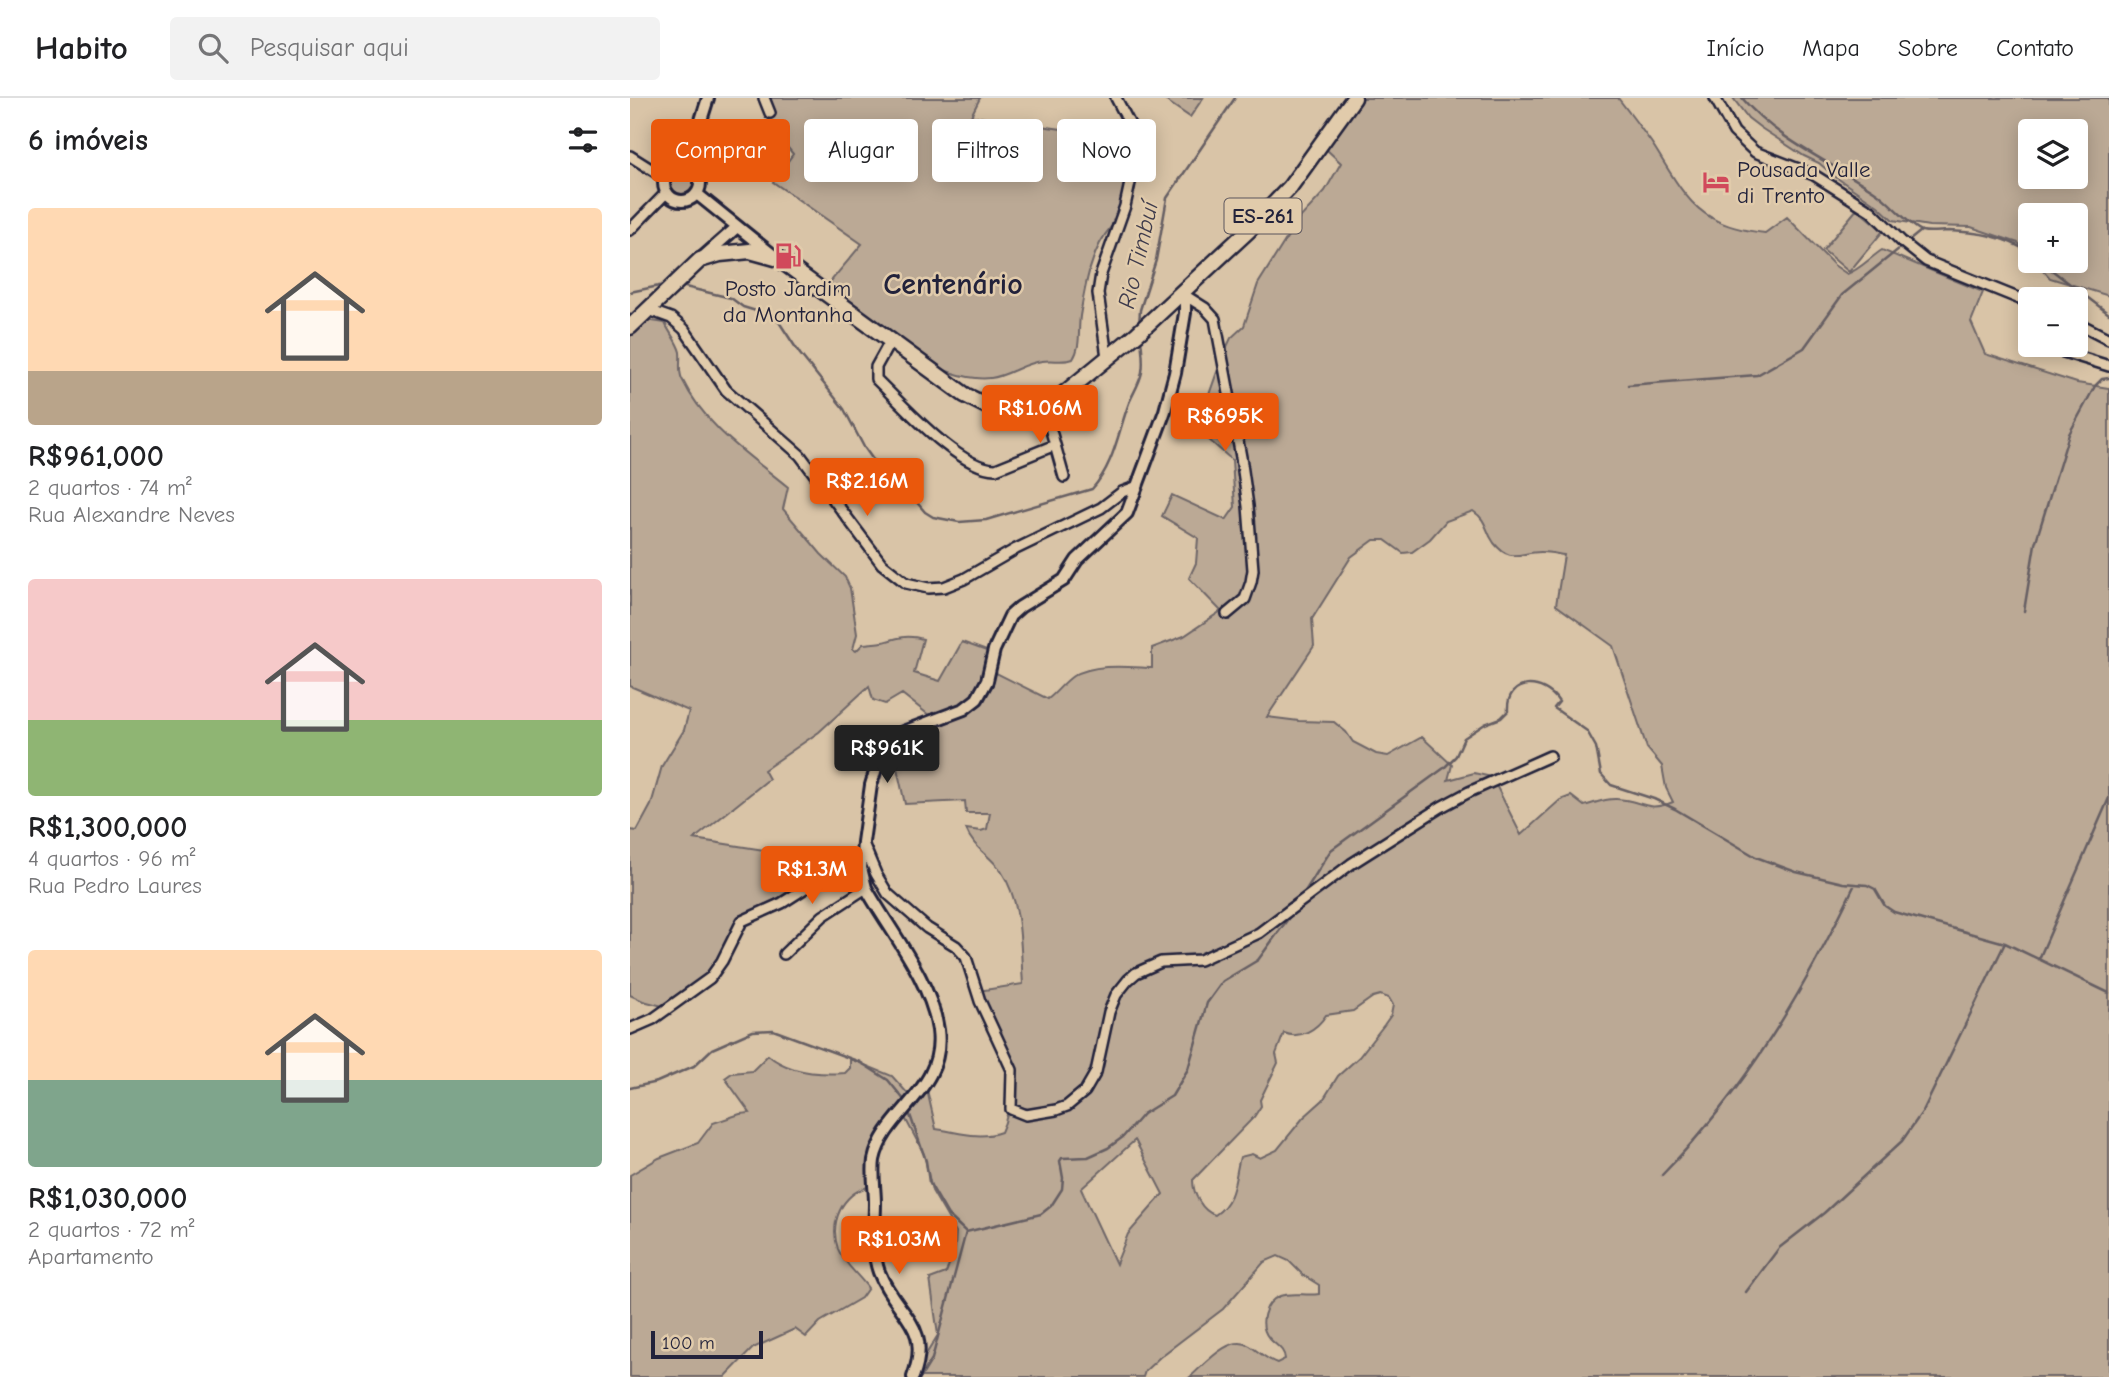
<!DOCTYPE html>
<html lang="pt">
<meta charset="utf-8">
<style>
body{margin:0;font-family:"Comic Neue",sans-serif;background:#f2f2f2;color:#202124;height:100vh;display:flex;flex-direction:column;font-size:26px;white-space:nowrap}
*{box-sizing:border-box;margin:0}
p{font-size:23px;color:#757577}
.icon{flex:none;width:38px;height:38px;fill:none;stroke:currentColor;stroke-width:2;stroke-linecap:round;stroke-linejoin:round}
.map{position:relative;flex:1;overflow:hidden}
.side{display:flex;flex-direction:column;background:#fff;width:630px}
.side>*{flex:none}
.hud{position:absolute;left:21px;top:21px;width:665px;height:63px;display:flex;gap:14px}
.tools{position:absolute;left:1388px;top:21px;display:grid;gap:14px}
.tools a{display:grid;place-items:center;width:70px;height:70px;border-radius:7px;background:#fff;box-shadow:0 4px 18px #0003;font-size:35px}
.scale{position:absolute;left:21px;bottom:18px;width:112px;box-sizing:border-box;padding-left:7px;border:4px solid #22223b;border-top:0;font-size:19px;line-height:24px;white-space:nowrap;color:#22223b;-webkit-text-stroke:5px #e1cbab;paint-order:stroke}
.price{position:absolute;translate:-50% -60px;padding:0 16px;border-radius:7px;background:#ea580c;color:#fff;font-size:23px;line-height:46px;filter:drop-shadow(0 2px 4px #0008)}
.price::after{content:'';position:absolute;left:50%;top:42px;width:21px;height:16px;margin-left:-10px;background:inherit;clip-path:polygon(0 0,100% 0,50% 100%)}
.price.on{background:#222;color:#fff}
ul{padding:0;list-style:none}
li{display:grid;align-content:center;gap:14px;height:371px;padding:0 28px}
li span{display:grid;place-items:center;height:217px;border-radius:7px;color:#555}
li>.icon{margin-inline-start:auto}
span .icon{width:126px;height:126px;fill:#fffc;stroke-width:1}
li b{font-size:30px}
h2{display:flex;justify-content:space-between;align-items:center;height:84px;padding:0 28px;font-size:30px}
.pill{padding:0 24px;border-radius:7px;background:#fff;box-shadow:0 4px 18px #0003;font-size:24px;line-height:63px}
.pill.on{background:#ea580c;color:#fff}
header{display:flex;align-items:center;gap:42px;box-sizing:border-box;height:98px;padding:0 35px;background:#fff;border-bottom:2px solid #e0e0e0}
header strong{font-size:33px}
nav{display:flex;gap:38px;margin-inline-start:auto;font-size:24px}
.search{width:490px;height:63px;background:#f2f2f2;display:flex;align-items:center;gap:18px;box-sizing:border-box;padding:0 24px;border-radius:7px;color:#757577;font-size:26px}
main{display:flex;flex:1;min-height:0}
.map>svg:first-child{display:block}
.green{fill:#bba995;stroke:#6e6668;stroke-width:2;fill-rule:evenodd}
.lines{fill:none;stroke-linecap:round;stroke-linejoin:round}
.stream{stroke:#665e63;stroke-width:2.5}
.minor-casing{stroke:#22223b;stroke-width:14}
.tertiary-casing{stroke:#22223b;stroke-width:16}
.primary-casing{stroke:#22223b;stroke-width:19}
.minor{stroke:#e1cbab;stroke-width:9}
.tertiary{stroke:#e1cbab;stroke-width:10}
.primary{stroke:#e1cbab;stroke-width:14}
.labels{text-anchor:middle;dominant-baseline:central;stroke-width:5;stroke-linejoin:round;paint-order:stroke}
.shield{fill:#e1cbab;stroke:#5b555d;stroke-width:2}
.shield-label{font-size:21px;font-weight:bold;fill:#22223b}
.poi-label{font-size:23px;fill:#22223b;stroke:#e1cbab;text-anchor:start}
.water-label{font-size:24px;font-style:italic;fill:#3e3b4c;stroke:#e1cbab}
.district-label{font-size:30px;font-weight:bold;fill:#22223b;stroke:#e1cbab}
</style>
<header>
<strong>Habito</strong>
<div class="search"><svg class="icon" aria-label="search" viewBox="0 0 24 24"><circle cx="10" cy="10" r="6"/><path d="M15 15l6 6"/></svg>Pesquisar aqui</div>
<nav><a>Início</a><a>Mapa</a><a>Sobre</a><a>Contato</a></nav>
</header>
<main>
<section class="side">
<h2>6 imóveis<svg class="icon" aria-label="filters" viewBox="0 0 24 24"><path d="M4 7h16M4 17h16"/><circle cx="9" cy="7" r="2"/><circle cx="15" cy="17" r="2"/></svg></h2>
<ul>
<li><span style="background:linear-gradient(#ffd9b3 75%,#b9a48a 0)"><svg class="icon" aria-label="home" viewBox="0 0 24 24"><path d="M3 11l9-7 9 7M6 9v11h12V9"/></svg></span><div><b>R$961,000</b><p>2 quartos · 74 m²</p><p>Rua Alexandre Neves</p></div></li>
<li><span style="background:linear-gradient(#f6c9c9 65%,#8fb573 0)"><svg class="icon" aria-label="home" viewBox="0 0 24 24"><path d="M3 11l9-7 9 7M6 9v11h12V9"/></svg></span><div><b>R$1,300,000</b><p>4 quartos · 96 m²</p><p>Rua Pedro Laures</p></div></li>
<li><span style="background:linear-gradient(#ffd9b3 60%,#7fa58c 0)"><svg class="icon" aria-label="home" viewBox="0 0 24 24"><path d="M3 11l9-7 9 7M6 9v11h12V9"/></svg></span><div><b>R$1,030,000</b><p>2 quartos · 72 m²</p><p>Apartamento</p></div></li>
</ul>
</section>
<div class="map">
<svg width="1479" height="1279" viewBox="0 0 1479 1279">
<rect width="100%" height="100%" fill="#d9c4a7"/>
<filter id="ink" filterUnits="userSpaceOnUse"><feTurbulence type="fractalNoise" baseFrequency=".0143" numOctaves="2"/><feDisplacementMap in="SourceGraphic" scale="14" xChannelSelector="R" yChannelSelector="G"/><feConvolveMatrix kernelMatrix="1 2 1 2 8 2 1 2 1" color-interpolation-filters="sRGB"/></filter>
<g filter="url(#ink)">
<path class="green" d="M133,0H350L341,18L452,34L478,50L497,80L496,103L489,129H481C461,152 455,188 450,218C448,233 451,249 443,261C432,265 423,261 412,263C394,265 378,278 361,280C304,286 238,223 195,190L232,146L143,84L163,56C149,39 135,23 133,0Z
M532,0H573L560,19Z
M733,0H988C999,14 1010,29 1021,44C1038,69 1054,105 1082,120C1097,129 1117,133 1135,135L1157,119L1204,167L1217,176C1228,173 1241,159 1252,152L1353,194L1341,224L1355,256L1447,285L1479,290V1279H560C574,1267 600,1235 620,1248C629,1254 636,1261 647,1265L655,1261C654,1250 646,1248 639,1240C628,1227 634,1204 650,1198C661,1194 677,1198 689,1196V1187L673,1177L659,1163L648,1158L634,1164L593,1211L530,1259L515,1273L513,1279H282L308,1237L300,1181L316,1175L325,1149L326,1134L302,1093L294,1056L274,1018C243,1044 236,1047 238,1089C212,1096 199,1124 208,1151C214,1166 229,1177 238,1190L231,1200L190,1224L176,1239L165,1231L123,1250L95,1279H0V1077L29,1060L68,1045L83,1025L110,1016L120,1015L95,980L102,975L122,973L138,957C159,975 188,977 215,975L220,970V961L262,978L279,997L295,983L306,1031C328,1034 349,1042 371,1034C394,986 365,938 348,893L393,886C390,849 393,806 371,773C360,757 343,750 336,731L351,733L357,731L360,715H336L335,703L275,706L267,670L243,669L275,628L300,618L272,596L255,606L243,602L239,588L189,634L134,672L139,681L64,741L224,766L222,777L216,783H193L156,809L123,820L112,828L96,864L82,884L44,911L13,903L0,897V732L7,733L21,707L32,668L54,632L59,613L0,588V237L16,222L35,225C39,234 48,245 50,254C51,264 48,272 52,281C75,329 119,357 158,389L153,411L191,456L215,479L220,490L227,536L223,551L226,553L233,546C241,545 250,545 257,543C270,539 279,537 293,541L284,575L310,583L332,544L362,555V573L418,601C427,594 433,585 443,578C466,565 497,569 522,570V550L554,538L591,513L559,480L566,465L568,440L532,418L542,397L596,422L605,409L602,362L571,335L568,328L593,257L601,240L614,228L628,186L668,122L695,93L711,65L696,51ZM843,413C858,423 854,431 864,445C881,466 890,454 911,454C918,454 927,456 934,457L926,507L983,548L1017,650L1032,668L1036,690L1043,704C1016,715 1012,702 987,701C975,700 966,705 954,708L941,698L930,702L891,737L862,679L844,675L818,682L822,667L792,639L758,658L746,656L723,644L716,634L704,624L669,623L637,619L684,548L682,521L721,459L744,442H755L773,455L782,454L800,441L816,423ZM750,897L759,900L763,907L761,917L754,927L729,959L708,978L693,1002L673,1020L647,1052L630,1060L622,1056L610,1059C604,1081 606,1103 585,1117C572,1113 563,1096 563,1082L624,1019L631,1008L630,1002L648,965L646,956L654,935C670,942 687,931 696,917L723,913L743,899ZM505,1042L533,1096L498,1136L486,1166L451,1091Z
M1103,0H1479V198L1420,180L1405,163H1446V117H1400V155L1388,145L1341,129L1299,128L1263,122L1248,108L1204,78L1189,65L1174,58L1131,30L1118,20ZM1400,33H1446V79H1400Z
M38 84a15 15 0 1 1 30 0a15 15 0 1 1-30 0Z
M1227,111L1253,133L1219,174L1193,152Z"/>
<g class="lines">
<path class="stream" d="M1112,0C1148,43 1201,64 1247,95C1259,103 1281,129 1292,133C1299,135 1311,133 1319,133C1348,134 1375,138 1400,155
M1280,142L1291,133
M1410,163L1479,216
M51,188L101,200L113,209L139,217L149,224L170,256L214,311L234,349L246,366L260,380L278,394L295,414L303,419L329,424L356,422L462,391C484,367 488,334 499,305C503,295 510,285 512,274C514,263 512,252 511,241
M0,194L34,187
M509,228L510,212L526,162L537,100L605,0
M998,287L1127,277L1174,250L1212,197L1270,150
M1394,513L1405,446L1439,336L1465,288L1472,281L1479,280
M674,795L701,752L814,670L826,658L834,640L855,626L871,620L878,613C876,579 914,581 929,604L924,610L957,633L966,649L971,676L981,687L1024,701L1045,711L1126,759L1166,774L1213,785L1237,787L1245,791L1255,808L1264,814L1375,845L1479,895
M1409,861L1479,700
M0,990L27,984L64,968L82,951L123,933L143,932L230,964L258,982L275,1003
M280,1017L296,1063L299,1084L318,1117L336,1134
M1032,1077C1117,990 1173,895 1225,786
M336,1134L411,1116L421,1108L432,1091L433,1080L430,1063L432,1060L458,1059L478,1050L493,1039L513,1016L542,998L558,971L577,905L593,883L628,862L663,814
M1116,1194L1149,1150L1194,1115L1272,1043L1293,1013L1375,845
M291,1279L302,1261L336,1134"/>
<g class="minor-casing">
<path id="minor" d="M134,0L140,15
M1085,0L1104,34L1125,54L1184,77L1241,113L1271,143L1296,163L1400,205
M0,58L35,80
M0,132L37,94
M556,198L575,210L585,221L611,359L618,408L623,472L621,484L615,501L597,516
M16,211L41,220L54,231L96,292L170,357L252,466L276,485L298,490L314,489L334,481L386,451L471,410L492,394L508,388
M1446,224L1479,241
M261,242L246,269V281C272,306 330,372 366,371L425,347
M1414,248L1479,268
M477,259L468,195L471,176L495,108L509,44L486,0
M414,308L434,379
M233,745L246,776L258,796L297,830L326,848L336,859L350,903L382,972L381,1011L396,1017L426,1012L437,1008L455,993L466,974L479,914L486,897L498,882L506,875L531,864L570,862L629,835L721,766L811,709L839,694L920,658
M154,856L193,818L236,790
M0,931L23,921L80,880L92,863L112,823L152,805L188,782L212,776L231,758"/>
</g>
<g class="tertiary-casing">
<path id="tertiary" d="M57,67L78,0
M34 85a18 18 0 1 1 36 0a18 18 0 1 1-36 0Z
M67,96L144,158
M73,159L107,129
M283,1279C303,1226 266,1218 249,1174C241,1152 245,1127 245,1105C245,1091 242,1076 244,1062C254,1013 316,993 308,932C301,882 260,833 236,790L231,770L233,744L241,687L248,664L255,651L273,634L334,611L347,601L357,583L364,552L380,518L390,509L434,482L447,462L497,415L535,313L545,275L555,215V190"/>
</g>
<g class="primary-casing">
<path id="primary" d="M0,229L70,162L90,156L120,153L149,161L335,297L359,309L382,313L414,308L431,298L507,236L619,132L660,89L724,0"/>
</g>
<use href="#minor" class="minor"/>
<use href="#tertiary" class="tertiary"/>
<use href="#primary" class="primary"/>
</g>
</g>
<defs>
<g id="hotel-bare" transform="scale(2.1)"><path d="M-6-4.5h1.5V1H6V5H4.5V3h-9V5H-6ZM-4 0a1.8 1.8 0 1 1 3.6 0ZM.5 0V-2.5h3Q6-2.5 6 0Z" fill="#d1495b" stroke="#e1cbab" stroke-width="2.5" paint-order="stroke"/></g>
<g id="fuel-bare" transform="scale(2.1)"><path d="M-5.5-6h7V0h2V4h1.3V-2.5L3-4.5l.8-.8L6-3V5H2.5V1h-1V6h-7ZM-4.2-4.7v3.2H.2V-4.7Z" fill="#d1495b" stroke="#e1cbab" stroke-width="2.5" paint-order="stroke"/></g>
</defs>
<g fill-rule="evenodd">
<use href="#hotel-bare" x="1086" y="84"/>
<use href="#fuel-bare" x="158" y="158"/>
</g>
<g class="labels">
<rect class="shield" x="594.5" y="100.5" width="77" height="35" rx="5"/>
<g class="shield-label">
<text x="633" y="118">ES-261</text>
</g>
<g class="poi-label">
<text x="1107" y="71">Pousada Valle<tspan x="1107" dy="26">di Trento</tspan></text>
<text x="158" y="190" text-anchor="middle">Posto Jardim<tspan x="158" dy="26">da Montanha</tspan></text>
</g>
<g class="water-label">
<text transform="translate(508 157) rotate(-77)">Rio Timbuí</text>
</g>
<g class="district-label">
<text x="323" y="186">Centenário</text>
</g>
</g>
</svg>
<div class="tools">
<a><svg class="icon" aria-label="layers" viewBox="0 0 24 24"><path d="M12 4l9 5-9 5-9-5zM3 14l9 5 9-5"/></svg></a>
<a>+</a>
<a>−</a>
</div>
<div class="scale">100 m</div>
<b class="price" style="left:410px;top:347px">R$1.06M</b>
<b class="price" style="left:595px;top:355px">R$695K</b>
<b class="price" style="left:237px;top:420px">R$2.16M</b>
<b class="price on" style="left:257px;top:687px">R$961K</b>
<b class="price" style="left:182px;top:808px">R$1.3M</b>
<b class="price" style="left:269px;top:1178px">R$1.03M</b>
<div class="hud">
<a class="pill on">Comprar</a>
<a class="pill">Alugar</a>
<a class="pill">Filtros</a>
<a class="pill">Novo</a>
</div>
</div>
</main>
